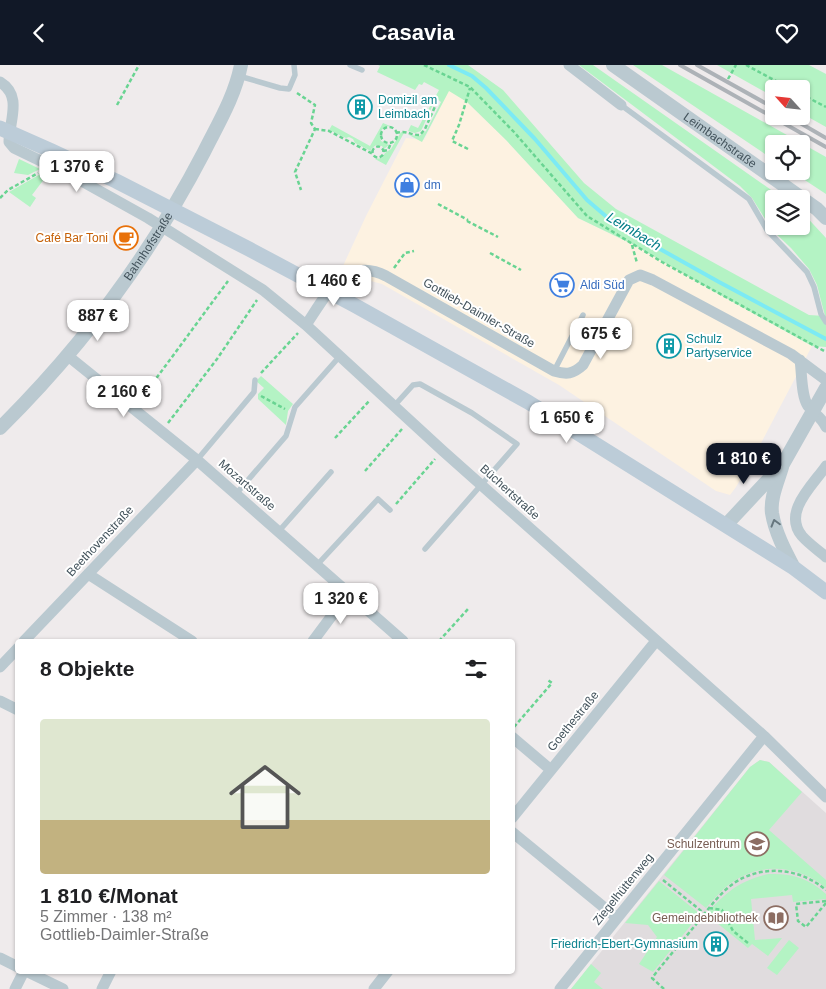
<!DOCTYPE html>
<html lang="de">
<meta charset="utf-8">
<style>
body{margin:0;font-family:Arial,sans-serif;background:#f6f6f6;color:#202124;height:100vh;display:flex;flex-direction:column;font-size:19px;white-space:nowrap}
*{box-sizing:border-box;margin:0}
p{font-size:16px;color:#757577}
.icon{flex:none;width:28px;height:28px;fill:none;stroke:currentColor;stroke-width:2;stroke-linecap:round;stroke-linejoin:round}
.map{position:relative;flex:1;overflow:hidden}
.panel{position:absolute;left:15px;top:574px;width:500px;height:335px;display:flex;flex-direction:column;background:#fff;border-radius:5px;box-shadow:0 1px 4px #0004}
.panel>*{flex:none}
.needle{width:32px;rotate:297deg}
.tools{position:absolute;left:765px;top:15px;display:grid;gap:10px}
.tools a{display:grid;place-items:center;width:45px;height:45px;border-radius:5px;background:#fff;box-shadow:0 1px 4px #0004;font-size:25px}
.price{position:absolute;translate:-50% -42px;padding:0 11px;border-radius:10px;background:#fff;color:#222;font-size:16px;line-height:32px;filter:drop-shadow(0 1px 2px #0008)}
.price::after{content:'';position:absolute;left:50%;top:30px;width:15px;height:11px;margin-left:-8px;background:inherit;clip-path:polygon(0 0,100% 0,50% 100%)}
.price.selected{background:#111827;color:#fff}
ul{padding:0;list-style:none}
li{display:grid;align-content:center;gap:10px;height:265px;padding:0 25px}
li span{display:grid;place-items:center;height:155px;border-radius:5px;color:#555}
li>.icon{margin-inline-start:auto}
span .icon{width:90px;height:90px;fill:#fffc;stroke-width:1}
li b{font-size:21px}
h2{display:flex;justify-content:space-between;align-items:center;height:60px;padding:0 25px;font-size:21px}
header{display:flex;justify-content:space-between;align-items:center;height:65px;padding:0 25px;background:#111827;color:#fff;font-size:22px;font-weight:600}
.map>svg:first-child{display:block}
.commercial{fill:#fdf2e1}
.education{fill:#e0dcde}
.green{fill:#b4f3c4}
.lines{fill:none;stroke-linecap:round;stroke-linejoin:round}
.stream{stroke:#7ceaf4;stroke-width:4}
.path{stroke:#69d492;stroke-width:2.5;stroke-dasharray:4 2.5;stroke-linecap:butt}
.service{stroke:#bac9d0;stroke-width:5.5}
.minor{stroke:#bac9d0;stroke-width:11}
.tertiary{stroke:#bac9d0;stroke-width:14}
.secondary{stroke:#bcccd8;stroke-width:15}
.rail{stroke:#adb2b7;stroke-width:4}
.oneway{stroke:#66767e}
.labels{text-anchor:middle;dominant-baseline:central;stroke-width:4;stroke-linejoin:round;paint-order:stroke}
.culture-label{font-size:12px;fill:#0d838f;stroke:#fff;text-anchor:start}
.street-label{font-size:12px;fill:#42525b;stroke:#fff}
.shop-label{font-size:12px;fill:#366cbe;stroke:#fff;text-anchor:start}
.food-label{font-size:12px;fill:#c56008;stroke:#fff;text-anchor:end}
.education-label{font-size:12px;fill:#785e54;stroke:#fff;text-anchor:end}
.water-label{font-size:14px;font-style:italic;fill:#047d88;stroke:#fff}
</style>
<header><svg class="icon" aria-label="back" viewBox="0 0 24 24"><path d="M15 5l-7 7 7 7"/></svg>Casavia<svg class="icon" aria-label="heart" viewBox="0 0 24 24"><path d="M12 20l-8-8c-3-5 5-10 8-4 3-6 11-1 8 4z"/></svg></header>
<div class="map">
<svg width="826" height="924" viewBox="0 0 826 924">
<rect width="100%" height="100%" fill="#efebec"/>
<path class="commercial" d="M449,25L467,37L506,75L578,153L634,180L715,227L812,281L759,382L736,422L730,430L716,426L559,320L382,219L363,214L343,201L366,151L406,73L424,75Z"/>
<path class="education" d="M760,695L769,697L826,748V924H571L750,702Z"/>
<path class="green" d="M378,0H468L503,25L584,118L616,144L809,250L825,251L817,220L809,204L791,183L772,165L752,133L740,121L579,0H593L784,134H774V161H801V146L826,173V282L812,281L715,227L634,180L578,153L506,75L467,37L449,26L422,77L409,70L419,71L426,66L441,37L437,34L435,35L421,66L415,68L408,66L411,60L418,63L439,25L424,17L422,20L419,19L415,25L377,7L380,1Z
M633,0H662L826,92V129L791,106H801V79H774V95Z
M717,0H809L826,9V62L801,48V24H774V32Z
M383,58L390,61C381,62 378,68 381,76L389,80L384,84L382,81L376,80L371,84V86L355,78L353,74L349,72L346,73L329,65L332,60L370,81Z
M401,67L404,68L386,100L375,94L382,93L385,88L391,84Z
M19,94L40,104L28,110L14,108Z
M44,107L48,109L32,130L36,133L30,142L9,127Z
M261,311L293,339L288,346L286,360L258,334V329L264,323L256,316Z
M760,695L769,697L802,727L769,765L826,815V823C800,801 763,797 734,816C723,823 715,833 706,843L664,810L750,702Z
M768,809C791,808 809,813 826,829V834L793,837L792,830L751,834L755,875L782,873L768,891L752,879L748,883L706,849C727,827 737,817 768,809Z
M659,816L700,849L653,907L639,899L657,872L648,860L625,858Z
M789,875L799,883L777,910L767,903Z
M591,899L601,908L594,917L603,924H571Z"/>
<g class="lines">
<path class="stream" d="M449,0L472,11L486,23L535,74L587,135L608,153L635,170L719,217L826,274"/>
<path class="path" d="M424,0L470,22L514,67L587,151L662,197L826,287
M746,0L791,24
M728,14L736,0
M297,28L315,40L311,58L315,64L295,107L301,125
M801,29L826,42
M117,40L139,0
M381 70a8 8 0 1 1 16 0a8 8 0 1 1-16 0Z
M315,64L329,66L373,89
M396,68C408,65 409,70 420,70L425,64L437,37
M372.5 87a5.5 5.5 0 1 1 11 0a5.5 5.5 0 1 1-11 0Z
M468,84L452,76L459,60L470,23
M383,86L388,85L391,78
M0,133L8,125L38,108
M438,139L468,155
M467,156L498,172
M632,180L637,198
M490,188L521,205
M394,203L405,188L414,186
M261,308L298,268
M261,331L285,344
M141,334L228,216
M168,358L217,294L257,235
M335,373L370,335
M365,406L402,364
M396,439L435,394
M439,576L468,544
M514,662L552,618L548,615
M663,815L705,849
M826,836L796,839L798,856L806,862L826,838
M709,843L722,845L733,866L748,878
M664,924L652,913C665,896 679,880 693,863C706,848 717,830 734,818C763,799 800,803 826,825"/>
<path class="service" d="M350,0L362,5
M239,11L280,23L289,24L295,10L294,0
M621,40L749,134L767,165L807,207L814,222L821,249L826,257
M554,306L583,250
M394,341L413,320L420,319L472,348L517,379L425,484
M197,395L254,327L255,315
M236,429L286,371L295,342L340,291
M279,466L331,407
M317,500L378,434L390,445"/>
<path class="minor" d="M569,0L621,40
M0,17C23,31 9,56 9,77L14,83L78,114L148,153L263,225L306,260L443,386L764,671L826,732
M306,260C325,232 345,190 386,211L554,306C567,310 573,309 583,300L629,215L640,210L653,215L791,289L826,315
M68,291L197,395L403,576
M800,295C802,308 801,331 808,341C814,349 821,351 826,362
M826,401C813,420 782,447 802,471C809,479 818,485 826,492
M88,509L192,576
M24,576L197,395
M313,576L348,529
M0,602L18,583
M0,636L18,645
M512,672L551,705
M512,753L656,576
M512,767L617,853
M0,893L18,902
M26,906L63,924
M15,924L24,906
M102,924L111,906
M374,924L388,906
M560,924L764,671"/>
<g class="tertiary">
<path id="s1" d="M613,0L765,107L817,144L826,153"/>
<path id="s2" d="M0,363C82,282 151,189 204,87C218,59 235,31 241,0"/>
<path d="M782,402C778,416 770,433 772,448C775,467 785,486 794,503"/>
<path d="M726,460L783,399L826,323"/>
</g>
<path class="secondary" d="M0,63L52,86L116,116L249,184L354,240L528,337L794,503L826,527"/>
<path class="rail" d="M680,0L826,82
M697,0L774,43
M788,51L826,73"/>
</g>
<defs><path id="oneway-chevron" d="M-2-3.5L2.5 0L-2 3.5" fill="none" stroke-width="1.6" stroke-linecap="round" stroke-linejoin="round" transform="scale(1.25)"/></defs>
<use class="oneway" href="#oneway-chevron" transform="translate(775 458) rotate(-106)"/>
<defs>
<g id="building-ring" transform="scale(1.25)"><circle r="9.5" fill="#fff" stroke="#0f9aa8" stroke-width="1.5"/><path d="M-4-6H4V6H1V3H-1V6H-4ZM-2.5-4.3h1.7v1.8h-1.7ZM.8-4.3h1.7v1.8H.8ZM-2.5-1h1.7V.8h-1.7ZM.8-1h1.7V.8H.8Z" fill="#0f9aa8"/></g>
<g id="shop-ring" transform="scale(1.25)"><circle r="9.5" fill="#fff" stroke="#3f7fe0" stroke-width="1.5"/><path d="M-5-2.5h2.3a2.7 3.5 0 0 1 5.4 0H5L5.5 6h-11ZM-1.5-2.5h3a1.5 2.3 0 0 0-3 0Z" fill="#3f7fe0"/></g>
<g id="cafe-ring" transform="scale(1.25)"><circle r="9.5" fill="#fff" stroke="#e8710a" stroke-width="1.5"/><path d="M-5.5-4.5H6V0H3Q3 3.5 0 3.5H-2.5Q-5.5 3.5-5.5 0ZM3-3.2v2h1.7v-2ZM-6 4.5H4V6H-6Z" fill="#e8710a"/></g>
<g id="supermarket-ring" transform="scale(1.25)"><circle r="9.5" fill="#fff" stroke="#3f7fe0" stroke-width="1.5"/><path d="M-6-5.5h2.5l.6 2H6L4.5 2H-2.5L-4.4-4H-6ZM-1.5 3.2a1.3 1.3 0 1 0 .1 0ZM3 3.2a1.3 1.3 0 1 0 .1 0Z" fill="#3f7fe0"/></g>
<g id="school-ring" transform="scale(1.25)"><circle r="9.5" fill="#fff" stroke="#8d6e63" stroke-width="1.5"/><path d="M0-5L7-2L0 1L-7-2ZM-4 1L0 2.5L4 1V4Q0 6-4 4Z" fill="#8d6e63"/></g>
<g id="library-ring" transform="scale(1.25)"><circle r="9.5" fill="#fff" stroke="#8d6e63" stroke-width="1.5"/><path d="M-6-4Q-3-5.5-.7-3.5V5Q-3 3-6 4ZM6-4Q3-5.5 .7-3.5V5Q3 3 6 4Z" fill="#8d6e63"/></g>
</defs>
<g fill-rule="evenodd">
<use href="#building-ring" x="360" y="42"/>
<use href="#shop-ring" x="407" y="120"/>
<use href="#cafe-ring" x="126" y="173"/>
<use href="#supermarket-ring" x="562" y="220"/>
<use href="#building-ring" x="669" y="281"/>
<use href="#school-ring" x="757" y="779"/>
<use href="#library-ring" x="776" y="853"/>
<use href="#building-ring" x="716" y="879"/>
</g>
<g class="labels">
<g class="culture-label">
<text x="378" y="35">Domizil am<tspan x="378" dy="14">Leimbach</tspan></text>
<text x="686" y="274">Schulz<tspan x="686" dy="14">Partyservice</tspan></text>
<text x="698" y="879" text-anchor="end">Friedrich-Ebert-Gymnasium</text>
</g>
<g class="street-label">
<text stroke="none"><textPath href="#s1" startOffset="131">Leimbachstraße</textPath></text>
<text stroke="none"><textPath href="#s2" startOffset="235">Bahnhofstraße</textPath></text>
<text transform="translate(479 248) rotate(30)">Gottlieb-Daimler-Straße</text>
<text transform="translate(247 420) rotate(41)">Mozartstraße</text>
<text transform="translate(510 427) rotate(42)">Büchertstraße</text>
<text transform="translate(100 476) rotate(-47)">Beethovenstraße</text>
<text transform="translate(573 656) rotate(-51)">Goethestraße</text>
<text transform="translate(623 824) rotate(-51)">Ziegelhüttenweg</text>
</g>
<g class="shop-label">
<text x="424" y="120">dm</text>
<text x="580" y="220">Aldi Süd</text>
</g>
<g class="food-label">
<text x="108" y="173">Café Bar Toni</text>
</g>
<g class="education-label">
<text x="740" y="779">Schulzentrum</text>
<text x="758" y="853">Gemeindebibliothek</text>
</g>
<g class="water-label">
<text transform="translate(634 166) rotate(31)">Leimbach</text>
</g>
</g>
</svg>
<div class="tools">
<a><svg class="needle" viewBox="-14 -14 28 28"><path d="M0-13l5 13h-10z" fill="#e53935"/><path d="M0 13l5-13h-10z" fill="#757577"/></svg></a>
<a><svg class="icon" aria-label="locate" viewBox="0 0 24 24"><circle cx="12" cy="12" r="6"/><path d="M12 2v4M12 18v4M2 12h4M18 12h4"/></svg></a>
<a><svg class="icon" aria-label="layers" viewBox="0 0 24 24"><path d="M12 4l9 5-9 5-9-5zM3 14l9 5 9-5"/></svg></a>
</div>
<b class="price" style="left:77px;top:128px">1 370 €</b>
<b class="price" style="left:334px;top:242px">1 460 €</b>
<b class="price" style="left:98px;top:277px">887 €</b>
<b class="price" style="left:601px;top:295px">675 €</b>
<b class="price" style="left:124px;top:353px">2 160 €</b>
<b class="price" style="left:567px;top:379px">1 650 €</b>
<b class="price selected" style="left:744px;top:420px">1 810 €</b>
<b class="price" style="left:341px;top:560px">1 320 €</b>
<section class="panel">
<h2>8 Objekte<svg class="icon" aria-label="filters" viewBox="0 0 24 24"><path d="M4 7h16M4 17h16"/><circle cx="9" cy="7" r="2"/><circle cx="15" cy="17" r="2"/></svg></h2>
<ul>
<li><span style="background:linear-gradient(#dfe7d0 65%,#c2b280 0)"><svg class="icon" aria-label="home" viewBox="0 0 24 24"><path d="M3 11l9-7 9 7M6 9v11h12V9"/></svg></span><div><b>1 810 €/Monat</b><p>5 Zimmer · 138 m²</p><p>Gottlieb-Daimler-Straße</p></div></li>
</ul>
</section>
</div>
